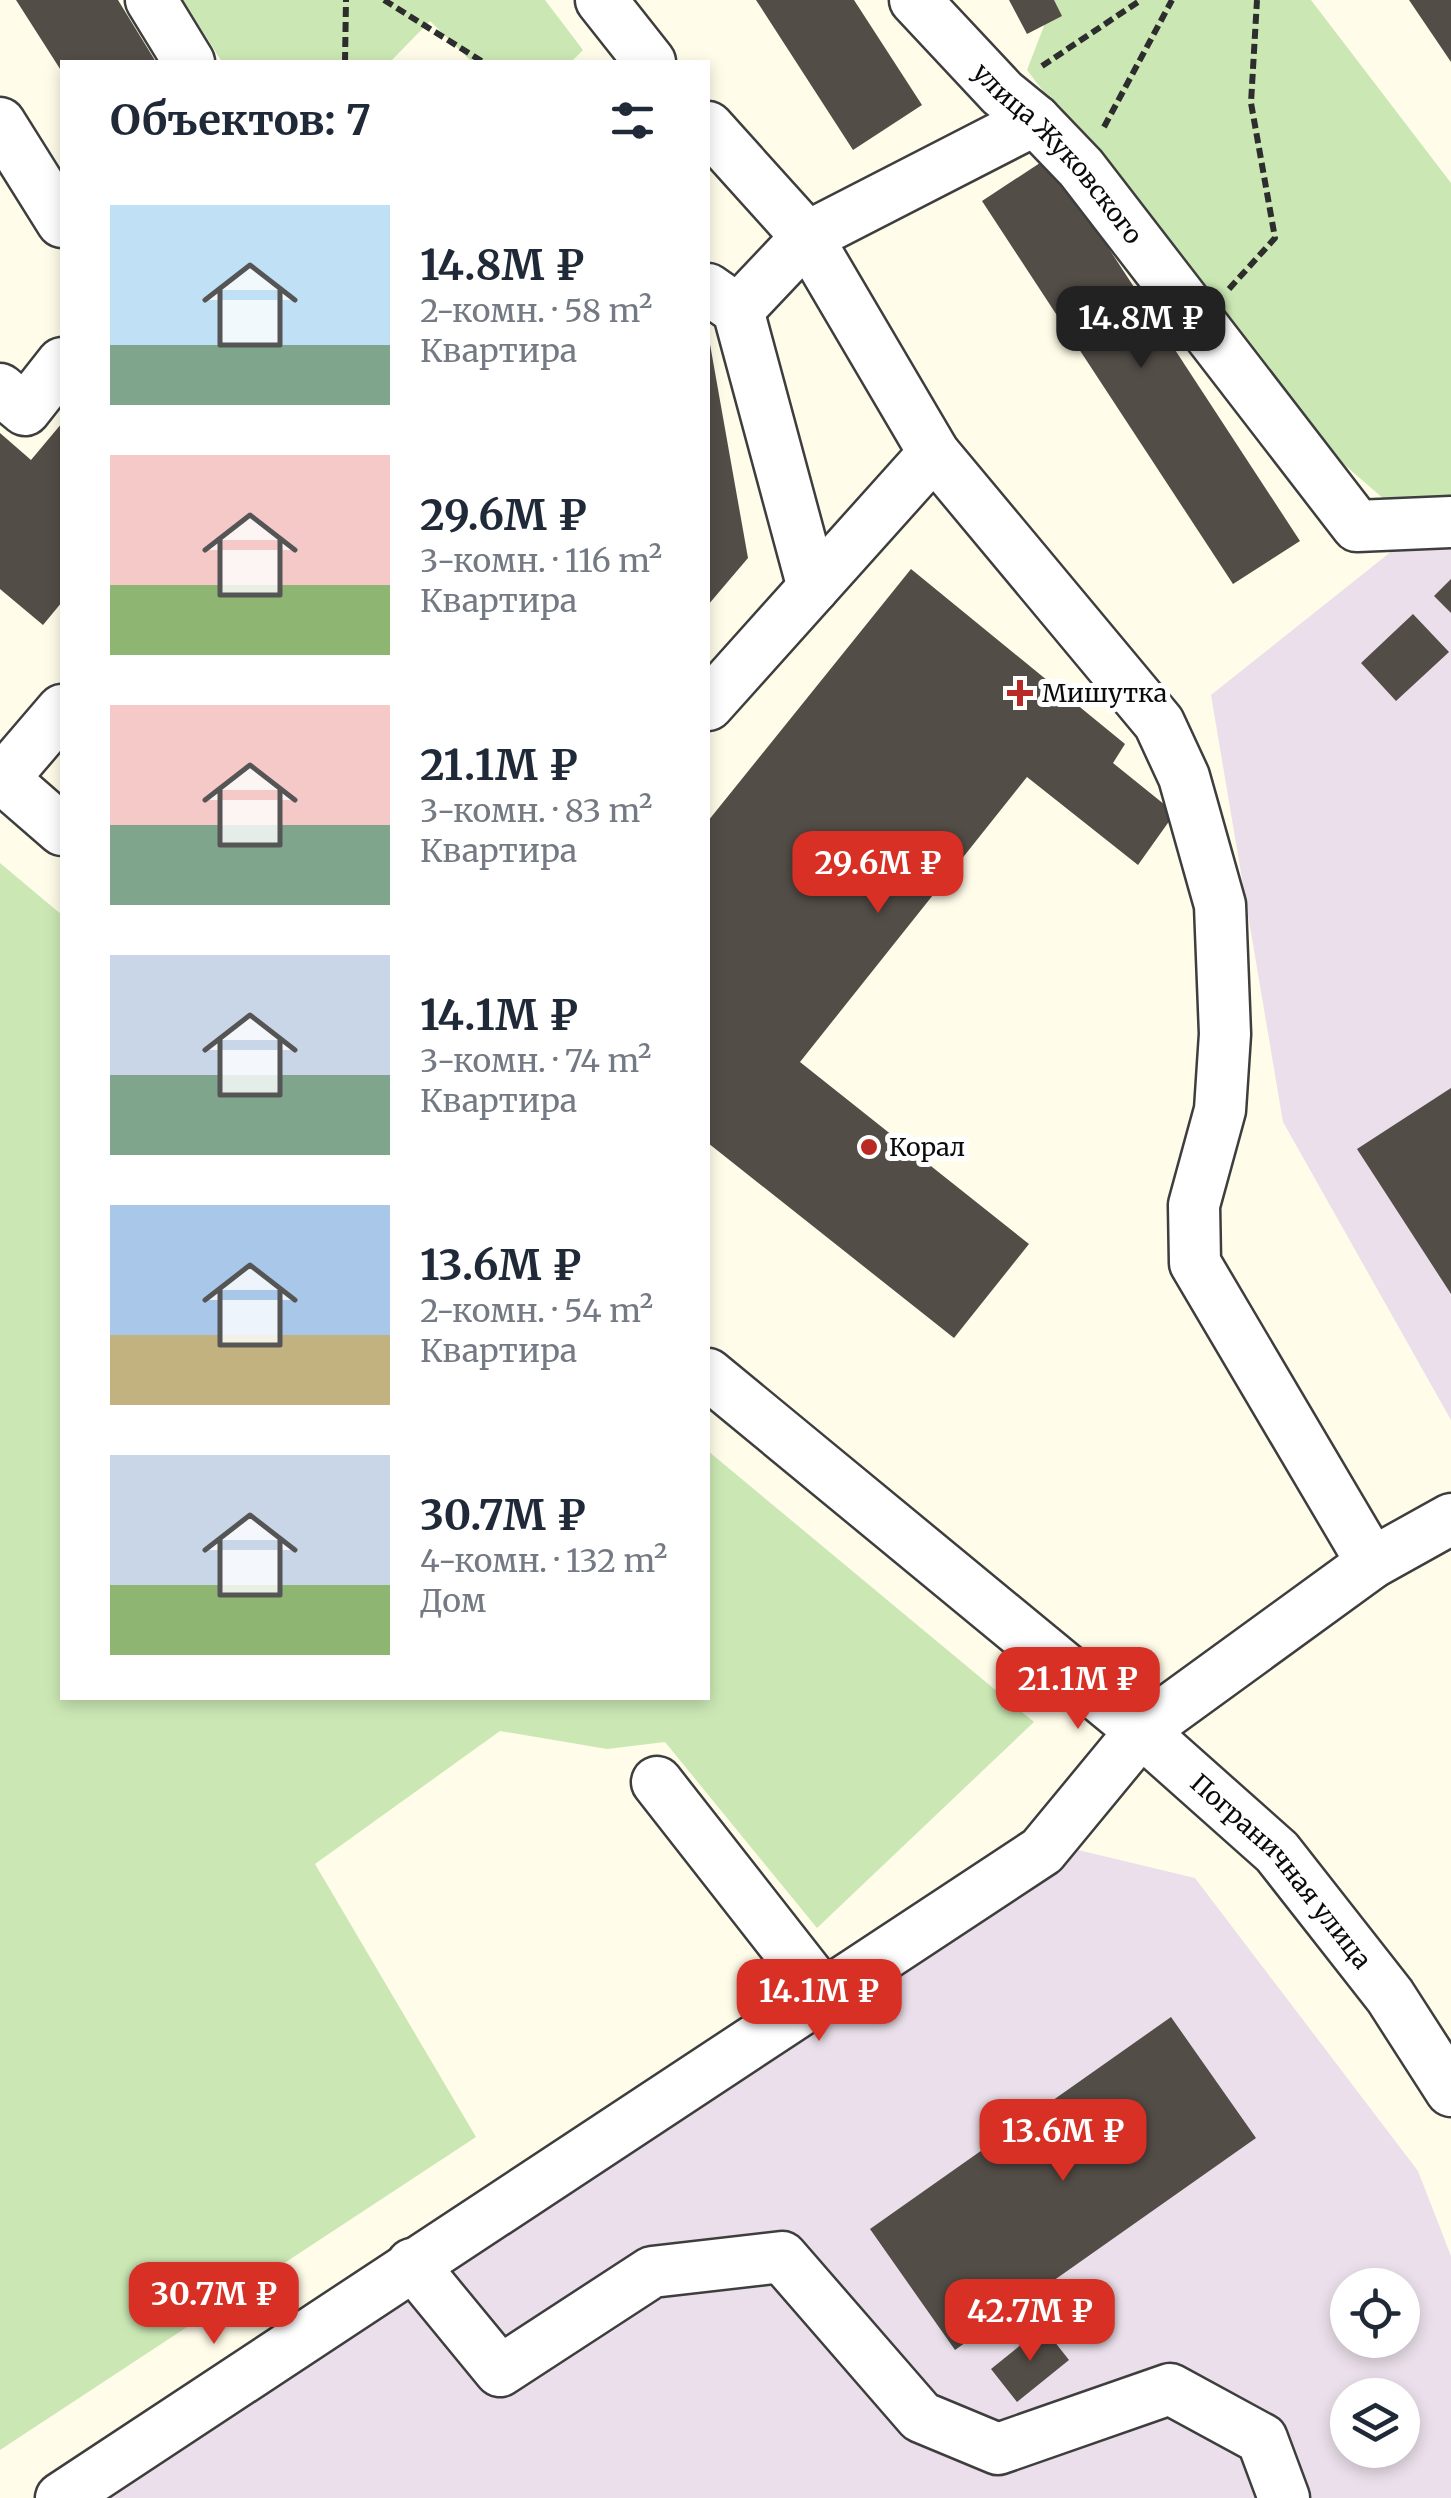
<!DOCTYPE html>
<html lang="ru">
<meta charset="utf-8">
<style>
body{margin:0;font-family:Merriweather,serif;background:#f2f2f3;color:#1f2937;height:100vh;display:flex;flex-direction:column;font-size:38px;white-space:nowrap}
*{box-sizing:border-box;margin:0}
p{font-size:32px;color:#747a83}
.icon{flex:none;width:55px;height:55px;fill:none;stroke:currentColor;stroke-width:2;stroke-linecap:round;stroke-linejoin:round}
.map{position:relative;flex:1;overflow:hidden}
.panel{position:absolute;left:60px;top:60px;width:650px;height:1640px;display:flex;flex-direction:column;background:#fff;border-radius:0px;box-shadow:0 5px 15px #0003}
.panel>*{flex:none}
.controls{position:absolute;left:1330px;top:2268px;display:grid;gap:20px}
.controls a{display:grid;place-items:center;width:90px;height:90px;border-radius:50%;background:#fff;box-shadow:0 5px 15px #0003;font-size:50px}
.price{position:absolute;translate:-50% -85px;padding:0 22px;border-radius:20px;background:#d93025;color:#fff;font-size:32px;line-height:65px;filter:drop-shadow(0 2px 5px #0008)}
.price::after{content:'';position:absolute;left:50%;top:60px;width:30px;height:22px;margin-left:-15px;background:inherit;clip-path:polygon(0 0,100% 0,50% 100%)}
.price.active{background:#222;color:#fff}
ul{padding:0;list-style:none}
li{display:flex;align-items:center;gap:30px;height:250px;padding:0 50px}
li span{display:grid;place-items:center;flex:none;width:280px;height:200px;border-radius:0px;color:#555}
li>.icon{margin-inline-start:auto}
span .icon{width:120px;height:120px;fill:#fffc;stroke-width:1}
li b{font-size:42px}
h2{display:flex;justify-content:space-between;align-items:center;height:120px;padding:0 50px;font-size:42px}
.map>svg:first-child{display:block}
.industrial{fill:#eadfea;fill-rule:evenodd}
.green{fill:#cbe8b4}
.building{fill:#534d47}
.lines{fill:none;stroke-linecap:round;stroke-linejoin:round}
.minor-casing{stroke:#3e3e3e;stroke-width:55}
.path{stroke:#2d2d2d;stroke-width:6;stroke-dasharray:10 5;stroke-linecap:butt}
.minor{stroke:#fff;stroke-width:50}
.poi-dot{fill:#b92a25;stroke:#fff;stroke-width:4}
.labels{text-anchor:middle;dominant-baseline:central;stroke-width:10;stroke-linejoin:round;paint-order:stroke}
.street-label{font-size:25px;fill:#0b0b0b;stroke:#fff}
.poi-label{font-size:25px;fill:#0b0b0b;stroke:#fff;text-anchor:start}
</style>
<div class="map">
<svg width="1451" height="2498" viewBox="0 0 1451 2498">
<rect width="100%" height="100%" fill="#fffce9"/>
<path class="industrial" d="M1451,504V1420L1283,1122L1211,695Z
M1078,1850L1195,1878L1418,2171L1451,2256V2498H104ZM1348,2285H1402V2340H1348ZM1348,2395H1402V2450H1348Z"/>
<path class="green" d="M183,0H545L583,50L571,62H472L430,21L390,62H222Z
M1054,0H1311L1451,183V504L1400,513L1294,421L1027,70Z
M0,863L62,915V1698H708V1451L1034,1722L817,1928L665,1742L607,1749L500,1731L315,1864L476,2137L0,2450Z"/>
<path class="building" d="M16,0H118L156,62H62V72Z
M756,0H854L922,105L853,150Z
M1009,0H1054L1062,16L1027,34Z
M1409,0H1451V62Z
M1049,157L1300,541L1233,584L982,201Z
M708,333L748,558L708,605Z
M62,423V602L43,625L0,589V433L31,460Z
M911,569L1125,744L1113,763L1175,813L1138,865L1027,777L800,1062L1029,1244L954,1338L708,1143V821Z
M1451,579V613L1434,596Z
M1413,614L1449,652L1396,701L1361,663Z
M1451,1088V1294L1357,1149Z
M1171,2017L1256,2138L955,2350L870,2229Z
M1043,2327L1069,2360L1017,2402L991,2369Z"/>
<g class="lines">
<g class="minor-casing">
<g id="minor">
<path d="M151,0L189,62"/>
<path d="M601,0L650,62"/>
<path id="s1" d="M915,0L1002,93L1035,120L1081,168L1357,526L1451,522"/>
<path d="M0,123L62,222"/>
<path d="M708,127L807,237L934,453L1159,723L1184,777L1220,905L1225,1034L1220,1110L1194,1205L1195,1263L1372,1563"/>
<path d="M708,289L738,310L813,588"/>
<path d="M738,310L807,237L1035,120"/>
<path d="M0,389L25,410L62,363"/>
<path d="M708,705L934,453"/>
<path d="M0,776L62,830"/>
<path d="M3,779L62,710"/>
<path id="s2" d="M708,1374L1141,1731L1277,1852L1390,1996L1451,2091"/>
<path d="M657,1782L823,1994"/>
<path d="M412,2264L500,2371L652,2272L782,2257L921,2417L998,2449L1170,2389L1262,2439L1284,2498"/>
<path d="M61,2498L1042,1851L1141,1731L1372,1563L1451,1519"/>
</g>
</g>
<path class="path" d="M384,0L483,62
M345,62L346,0
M1042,66L1141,0
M1104,127L1172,0
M1229,289L1275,238L1251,103L1257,0"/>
<use href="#minor" class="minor"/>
</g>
<g class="poi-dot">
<path d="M1015 678h10v10h10v10h-10v10h-10v-10h-10v-10h10z"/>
<circle cx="869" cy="1147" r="10"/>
</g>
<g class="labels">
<g class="street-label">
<text stroke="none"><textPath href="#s1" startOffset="210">улица Жуковского</textPath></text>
<text stroke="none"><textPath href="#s2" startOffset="760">Пограничная улица</textPath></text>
</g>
<g class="poi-label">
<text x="1042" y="693">Мишутка</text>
<text x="889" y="1147">Корал</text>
</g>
</g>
</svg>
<div class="controls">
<a><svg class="icon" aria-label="locate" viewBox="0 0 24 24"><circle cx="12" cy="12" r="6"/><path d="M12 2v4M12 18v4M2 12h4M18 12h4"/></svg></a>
<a><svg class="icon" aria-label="layers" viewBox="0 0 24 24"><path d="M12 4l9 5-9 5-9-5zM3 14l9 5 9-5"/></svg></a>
</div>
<b class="price active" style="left:1141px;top:371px">14.8M ₽</b>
<b class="price" style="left:878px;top:916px">29.6M ₽</b>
<b class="price" style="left:1078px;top:1732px">21.1M ₽</b>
<b class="price" style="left:819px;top:2044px">14.1M ₽</b>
<b class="price" style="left:1063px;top:2184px">13.6M ₽</b>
<b class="price" style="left:214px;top:2347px">30.7M ₽</b>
<b class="price" style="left:1030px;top:2364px">42.7M ₽</b>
<section class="panel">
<h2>Объектов: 7<svg class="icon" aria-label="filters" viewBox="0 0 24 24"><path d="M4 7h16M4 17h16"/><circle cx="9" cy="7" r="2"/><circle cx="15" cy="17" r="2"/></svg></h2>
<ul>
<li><span style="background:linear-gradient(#bfe0f5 70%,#7fa58c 0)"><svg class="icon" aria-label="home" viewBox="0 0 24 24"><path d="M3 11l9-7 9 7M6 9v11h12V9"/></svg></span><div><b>14.8M ₽</b><p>2-комн. · 58 m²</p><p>Квартира</p></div></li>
<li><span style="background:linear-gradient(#f6c9c9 65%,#8fb573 0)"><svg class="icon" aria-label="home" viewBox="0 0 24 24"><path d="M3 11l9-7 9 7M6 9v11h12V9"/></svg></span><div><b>29.6M ₽</b><p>3-комн. · 116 m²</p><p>Квартира</p></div></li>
<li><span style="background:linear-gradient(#f6c9c9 60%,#7fa58c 0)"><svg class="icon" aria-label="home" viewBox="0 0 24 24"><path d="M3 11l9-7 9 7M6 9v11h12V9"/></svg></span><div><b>21.1M ₽</b><p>3-комн. · 83 m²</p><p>Квартира</p></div></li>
<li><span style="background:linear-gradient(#c9d6e8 60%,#7fa58c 0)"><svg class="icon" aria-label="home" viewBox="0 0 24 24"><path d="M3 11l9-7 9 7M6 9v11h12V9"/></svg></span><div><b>14.1M ₽</b><p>3-комн. · 74 m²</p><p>Квартира</p></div></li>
<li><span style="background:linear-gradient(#a9c7e8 65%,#c2b280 0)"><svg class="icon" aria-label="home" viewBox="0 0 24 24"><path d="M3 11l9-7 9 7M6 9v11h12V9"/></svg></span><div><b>13.6M ₽</b><p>2-комн. · 54 m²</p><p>Квартира</p></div></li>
<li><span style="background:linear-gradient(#c9d6e8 65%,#8fb573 0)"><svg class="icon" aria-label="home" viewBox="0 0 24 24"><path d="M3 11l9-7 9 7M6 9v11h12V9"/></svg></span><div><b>30.7M ₽</b><p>4-комн. · 132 m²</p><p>Дом</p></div></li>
</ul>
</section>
</div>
